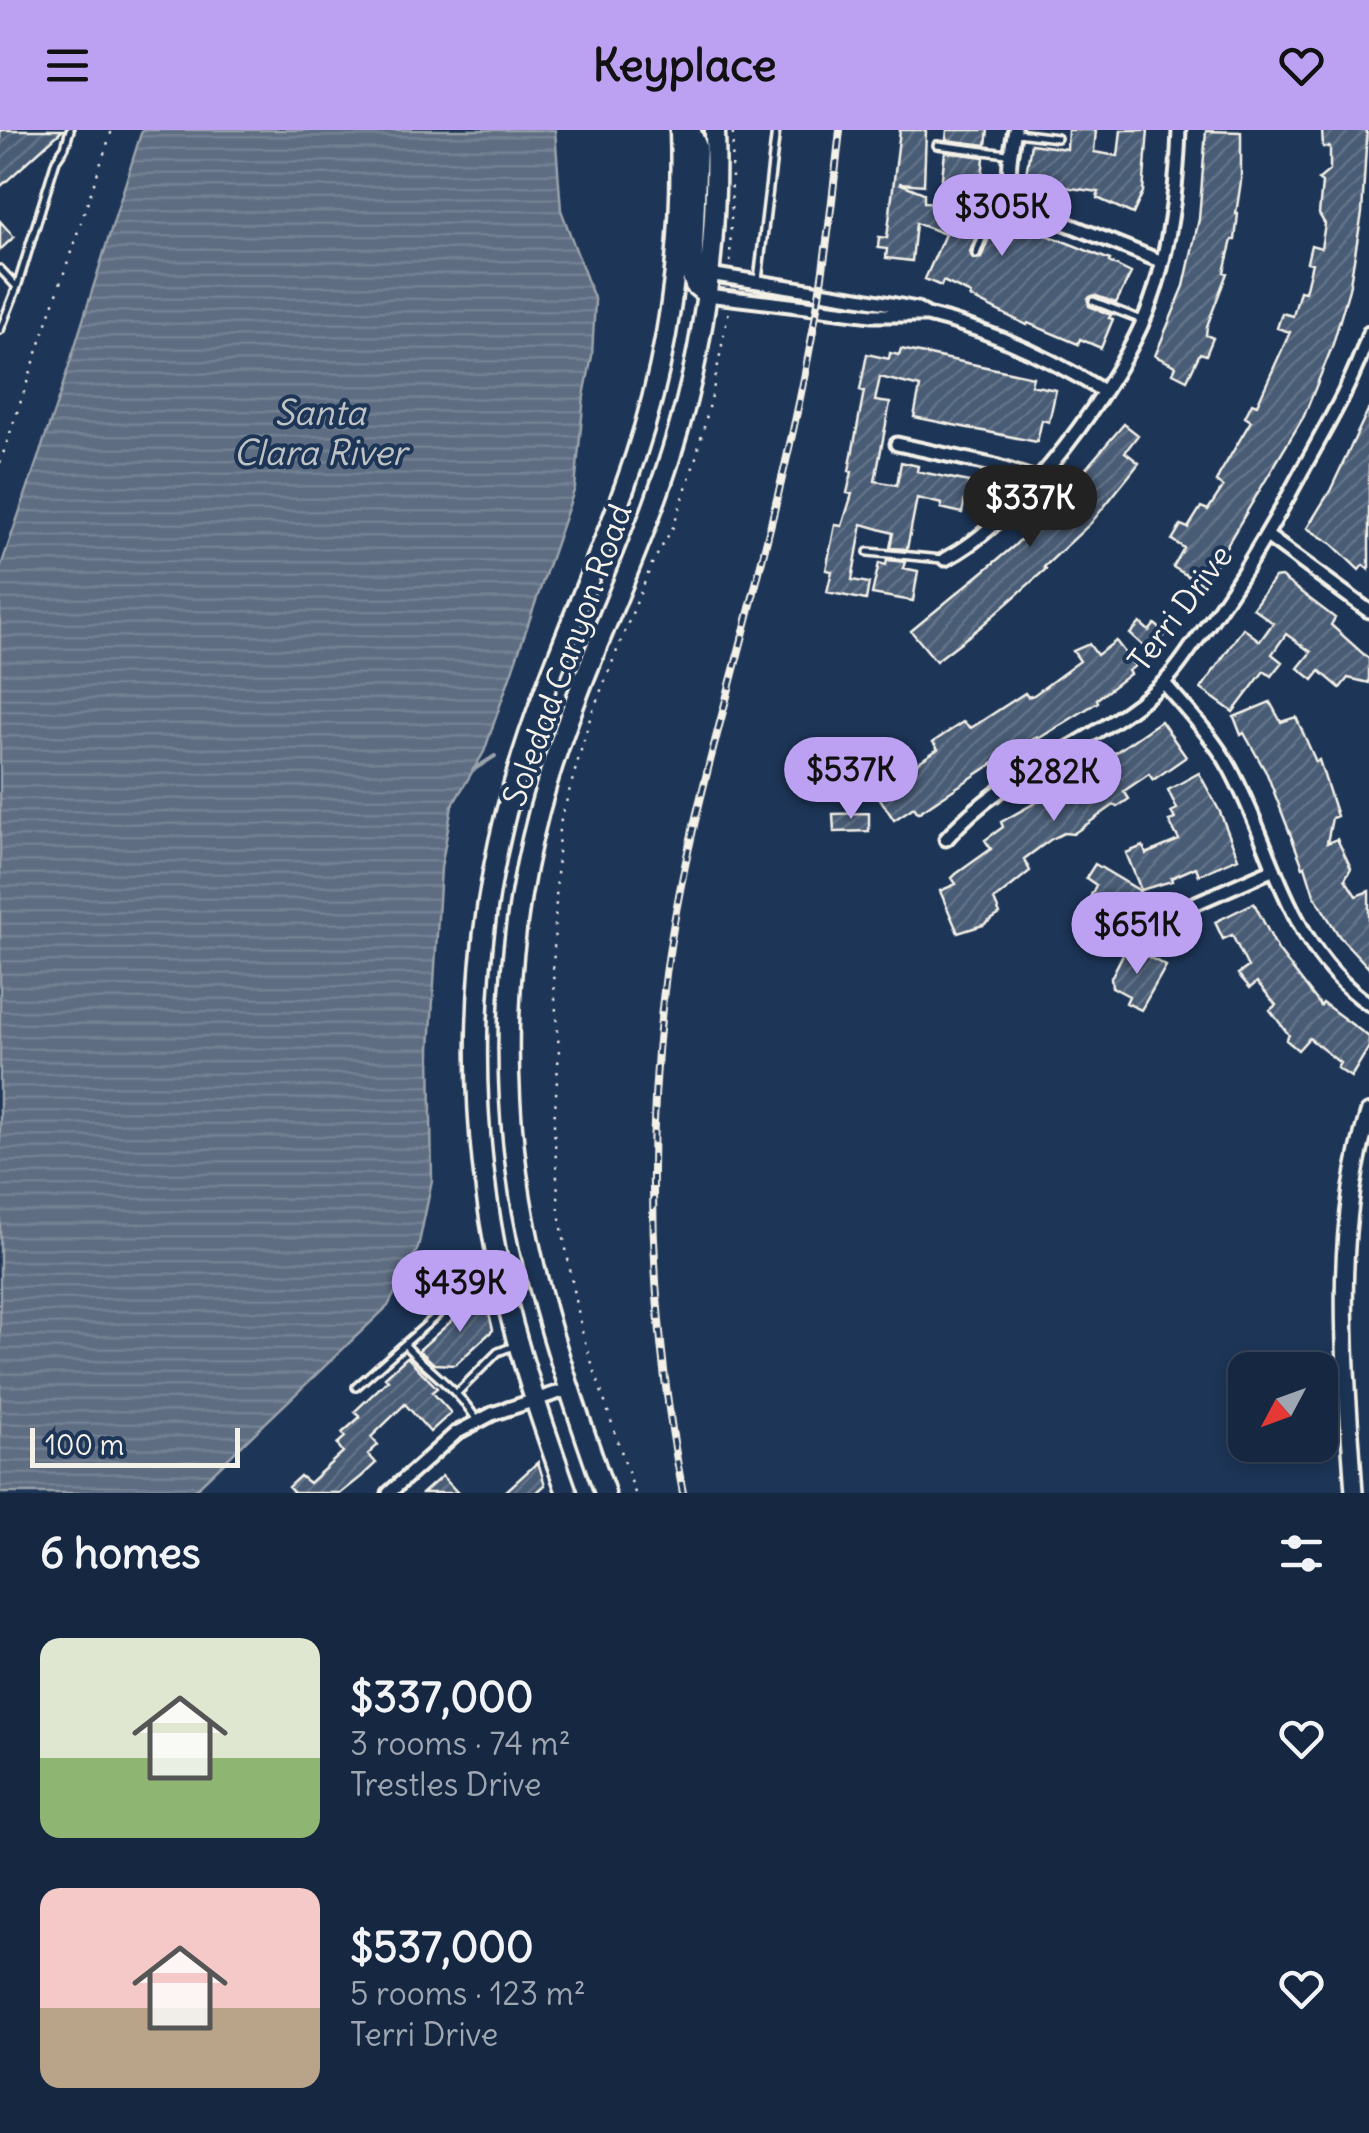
<!DOCTYPE html>
<meta charset="utf-8">
<style>
body{margin:0;font-family:Delius,sans-serif;background:#1f3048;color:#f1f3f6;height:100vh;display:flex;flex-direction:column;font-size:38px;white-space:nowrap}
*{box-sizing:border-box;margin:0}
p{font-size:32px;color:#9ea6b1}
.icon{flex:none;width:55px;height:55px;fill:none;stroke:currentColor;stroke-width:2;stroke-linecap:round;stroke-linejoin:round}
.map{position:relative;height:1363px;overflow:hidden}
.details{display:flex;flex-direction:column;background:#162841;flex:1}
.details>*{flex:none}
.needle{width:65px;rotate:229deg}
.controls{position:absolute;left:1228px;top:1222px;display:grid;gap:20px}
.controls a{display:grid;place-items:center;width:110px;height:110px;border-radius:20px;background:#162841;box-shadow:0 5px 15px #0003,0 0 0 2px #35445a;font-size:50px}
.scale{position:absolute;left:30px;bottom:25px;width:210px;box-sizing:border-box;padding-left:10px;border:5px solid #f4f1e8;border-top:0;font-size:28px;line-height:35px;white-space:nowrap;color:#f4f1e8;-webkit-text-stroke:8px #1d3557;paint-order:stroke}
.price{position:absolute;translate:-50% -85px;padding:0 22px;border-radius:35px;background:#bca0f2;color:#111;font-size:32px;line-height:65px;filter:drop-shadow(0 2px 5px #0008)}
.price::after{content:'';position:absolute;left:50%;top:60px;width:30px;height:22px;margin-left:-15px;background:inherit;clip-path:polygon(0 0,100% 0,50% 100%)}
.price.active{background:#222;color:#fff}
ul{padding:0;list-style:none}
li{display:flex;align-items:center;gap:30px;height:250px;padding:0 40px}
li span{display:grid;place-items:center;flex:none;width:280px;height:200px;border-radius:20px;color:#555}
li>.icon{margin-inline-start:auto}
span .icon{width:120px;height:120px;fill:#fffc;stroke-width:1}
li b{font-size:42px}
h2{display:flex;justify-content:space-between;align-items:center;height:120px;padding:0 40px;font-size:42px}
header{display:flex;justify-content:space-between;align-items:center;height:130px;padding:0 40px;background:#bca0f2;color:#111;font-size:45px;font-weight:700}
.map>svg:first-child{display:block}
.water{fill:url(#water-rules);stroke:#9aa2ab;stroke-width:2.5}
.lines{fill:none;stroke-linecap:round;stroke-linejoin:round}
.stream{stroke:#9aa2ab;stroke-width:4}
.building{fill:url(#building-hatch);stroke:#f4f1e8;stroke-width:2.5}
.lane-casing{stroke:#f4f1e8;stroke-width:12}
.street-casing{stroke:#f4f1e8;stroke-width:19}
.secondary-casing{stroke:#f4f1e8;stroke-width:22}
.primary-casing{stroke:#f4f1e8;stroke-width:25}
.path{stroke:#f4f1e8;stroke-width:2.5;stroke-dasharray:2.5 8;stroke-linecap:butt}
.lane{stroke:#1d3557;stroke-width:5}
.street{stroke:#1d3557;stroke-width:11}
.secondary{stroke:#1d3557;stroke-width:15}
.primary{stroke:#1d3557;stroke-width:18}
.rail-casing{stroke:#f4f1e8;stroke-width:8}
.rail{stroke:#1d3557;stroke-width:4;stroke-dasharray:11;stroke-linecap:butt}
.labels{text-anchor:middle;dominant-baseline:central;stroke-width:8;stroke-linejoin:round;paint-order:stroke}
.street-label{font-size:32px;fill:#f4f1e8;stroke:#1d3557}
.water-label{font-size:35px;font-style:italic;fill:#c0c3c4;stroke:#1d3557}
</style>
<header><svg class="icon" aria-label="menu" viewBox="0 0 24 24"><path d="M4 6h16M4 12h16M4 18h16"/></svg>Keyplace<svg class="icon" aria-label="heart" viewBox="0 0 24 24"><path d="M12 20l-8-8c-3-5 5-10 8-4 3-6 11-1 8 4z"/></svg></header>
<div class="map">
<svg width="1369" height="1363" viewBox="0 0 1369 1363">
<defs>
<pattern id="water-rules" width="6" height="5" patternUnits="userSpaceOnUse" patternTransform="scale(2.5)"><rect width="6" height="5" fill="#5e6d82"/><path d="M0 2.5h6" fill="none" stroke="#768294"/></pattern>
<pattern id="building-hatch" width="6" height="6" patternUnits="userSpaceOnUse" patternTransform="scale(2.5)"><rect width="6" height="6" fill="#485b74"/><path d="M-1 1l2-2M0 6l6-6M5 7l2-2" fill="none" stroke="#637388"/></pattern>
</defs>
<rect width="100%" height="100%" fill="#1d3557"/>
<filter id="ink" filterUnits="userSpaceOnUse"><feTurbulence type="fractalNoise" baseFrequency=".01" numOctaves="2"/><feDisplacementMap in="SourceGraphic" scale="20" xChannelSelector="R" yChannelSelector="G"/><feConvolveMatrix kernelMatrix="1 2 1 2 8 2 1 2 1" color-interpolation-filters="sRGB"/></filter>
<g filter="url(#ink)">
<path class="water" d="M142,0H555L561,80L595,171L592,226L584,266L575,358L484,622L452,676L441,738L430,919L432,1051L418,1118L388,1176L192,1363H0V439L61,261Z"/>
<g class="lines">
<path class="stream" d="M473,640L495,626"/>
</g>
<path class="building" d="M0,0H63L0,57Z
M900,0H926L924,55L899,53L924,63V72L939,73L940,69L983,88L970,122L973,129L981,128L995,92L1000,94L1001,91L1022,100L1023,96L1073,115L1110,130L1109,132L1131,143L1116,173L1094,165L1088,168L1089,176L1111,185L1109,188L1113,189L1101,218L1080,209L1078,214L1028,193L1027,195L970,167L971,164L943,151L941,156L925,149L945,104L916,93L912,131L886,128L887,119L878,118L879,107L887,108Z
M947,0H988L986,15L946,10Z
M1068,0H1096L1094,22L1118,26L1121,0H1148L1143,62L1133,84L1097,68L1099,62L1050,55L1051,48L1026,44L1031,14L1067,19Z
M1322,0H1367L1362,83L1349,159L1332,217L1304,286L1203,455L1173,437L1184,418L1172,410L1181,395L1188,398L1201,377L1208,380L1223,357L1216,352L1219,345L1251,291L1245,287L1252,273L1257,275L1290,202L1277,198L1282,183L1293,186L1300,161L1305,162L1312,133L1307,132L1311,115L1321,118L1325,94L1319,84L1322,53L1318,50L1330,40V17H1323Z
M1206,1L1241,2V51L1236,84H1238L1235,110H1232L1224,142L1227,143L1207,196L1206,205L1213,208L1206,225L1200,223L1187,250L1173,243L1176,236L1155,226L1184,156L1199,89Z
M945,22L984,27L981,60L941,56Z
M0,91L14,107L0,120Z
M901,219L1033,247L1031,255L1056,260L1049,292L1042,290L1037,312L914,287L920,257L880,247L875,271L890,273L875,351L897,355L901,332L918,336L917,341L969,352L962,383L941,378L942,374L917,368L907,419L890,418L893,403L862,394L852,450L869,453L866,470L827,462L832,441L826,440L835,395L842,396L852,364L847,363L852,342L849,341L864,261L860,260L867,224L889,229L890,223L899,225Z
M1369,278V440L1363,435L1359,440L1332,414L1307,398L1330,361Z
M1124,294L1138,305L1125,322L1139,333L1132,342L1091,393L1044,437L1046,439L979,498L936,531L911,501L1014,416L1052,378Z
M887,430L905,432L903,438L918,441L913,471L872,464L879,433L886,435Z
M1281,447L1335,488L1331,495L1369,529V553L1348,548L1340,558L1320,541L1313,550L1298,538L1311,522L1286,504L1272,524L1282,532L1271,546L1264,541L1233,582L1201,559L1243,498L1260,511L1273,493L1253,478L1274,448Z
M1140,493L1149,501L1155,494L1166,504L1150,522L1130,504Z
M1116,511L1135,536L1128,541L1130,544L1097,569L1098,572L1038,609L1037,607L998,630L918,683L914,677L894,690L871,655L887,645L889,648L912,634L913,636L938,619L933,612L963,592L971,598L1025,563L1028,567L1034,565L1080,531L1073,521L1089,514L1097,525Z
M1270,572L1281,592L1296,587L1316,632L1319,630L1337,686L1332,688L1327,713L1337,709L1351,738L1345,749L1356,766L1369,761V838L1339,806L1314,765L1305,736L1303,737L1267,644L1244,603L1241,605L1234,587Z
M1161,591L1186,627L1153,650L1149,644L1124,661L1129,669L1117,677L1114,675L1073,704L1064,703L1050,710L1024,729L1030,741L994,770L1000,784L983,795L958,803L940,761L956,754L952,748L956,744L991,719L985,710L1003,697L1001,692L1074,651Z
M1199,643L1220,682L1238,728L1199,745L1196,737L1171,748L1172,751L1141,760L1126,723L1143,716L1146,724L1179,710L1169,691L1175,689L1171,682L1177,679L1168,660Z
M869,683V701L834,702L833,684Z
M1095,734L1140,761L1122,788L1125,790L1119,803L1083,782L1096,755L1086,748Z
M1254,773L1278,820L1321,876L1323,873L1369,907V917L1351,947L1337,938L1340,933L1309,908L1298,920L1286,910L1289,905L1270,880L1276,875L1257,852L1250,858L1238,844L1248,837L1232,805L1223,809L1215,792Z
M1127,816L1166,836L1141,880L1126,873L1129,866L1112,857L1111,848Z
M485,1166L493,1200L455,1235L434,1234L419,1220L476,1169Z
M407,1227L437,1258L432,1262L451,1283L430,1302L405,1274L371,1307L378,1315L368,1324L376,1333L361,1347L341,1363H294L288,1357L300,1346L309,1353L343,1322L337,1314L345,1307L342,1303L360,1287L355,1281L388,1250L385,1247Z
M538,1332L545,1355L536,1363H504Z
M442,1346L458,1363H423Z"/>
<g class="lines">
<g class="lane-casing">
<path id="lane" d="M1017,3L1057,8
M937,15L1007,24
M976,124L993,80L1012,63
M0,139L17,157
M758,150L776,0
M1093,171L1142,190
M0,200L17,157L56,30L65,17L70,0
M868,422L942,429
M405,1215C428,1241 458,1259 476,1289
M356,1257L496,1133
M457,1263L498,1222L516,1215"/>
</g>
<g class="street-casing">
<path id="street" d="M1015,0C1009,30 1004,51 1022,76L1160,131
M707,165L872,185H927L917,179L864,169L709,144
M927,185C991,200 1047,226 1103,261
M897,314L992,335L1036,349
M1267,406L1369,481
M945,429C1019,393 1122,252 1150,174C1170,119 1177,58 1179,0
M1164,553C1187,580 1213,607 1230,638C1274,719 1288,819 1369,874
M946,709C1004,640 1094,616 1161,555C1176,542 1187,522 1199,507C1239,454 1272,397 1303,339C1328,294 1353,252 1369,203
M1162,793L1180,780L1274,739
M389,1363L456,1303L492,1284L569,1259"/>
</g>
<g class="secondary-casing">
<path id="secondary" d="M1354,1363C1346,1237 1331,1106 1369,983"/>
</g>
<g class="primary-casing">
<path id="primary" d="M690,0L697,17L692,147L695,155L707,165
M567,1363C542,1292 517,1220 501,1147C466,984 468,813 514,653C543,551 589,455 625,356C667,242 684,121 680,0
M605,1363C577,1282 548,1201 530,1117C497,966 502,802 547,653C581,540 637,434 672,321C705,217 718,108 715,0"/>
</g>
<path class="path" d="M730,132L733,0
M0,333L112,0
M635,1363L583,1206L559,1083L554,995L559,920L553,843L559,697L591,585L652,434L673,397L695,331L711,270L729,180"/>
<use href="#lane" class="lane"/>
<use href="#street" class="street"/>
<use href="#secondary" class="secondary"/>
<use href="#primary" class="primary"/>
<g class="rail-casing">
<path id="rail" d="M683,1363C650,1192 644,1017 666,844C684,708 726,578 758,446C777,370 796,294 810,217C824,145 832,73 840,0"/>
</g>
<use href="#rail" class="rail"/>
</g>
</g>
<g class="labels">
<g class="street-label">
<text transform="translate(1180 478) rotate(-53)">Terri Drive</text>
<text transform="translate(567 525) rotate(-70)">Soledad Canyon Road</text>
</g>
<g class="water-label">
<text x="320" y="282">Santa<tspan x="320" dy="40">Clara River</tspan></text>
</g>
</g>
</svg>
<div class="controls">
<a><svg class="needle" viewBox="-14 -14 28 28"><path d="M0-13l5 13h-10z" fill="#e53935"/><path d="M0 13l5-13h-10z" fill="#9ea6b1"/></svg></a>
</div>
<div class="scale">100 m</div>
<b class="price" style="left:1002px;top:129px">$305K</b>
<b class="price active" style="left:1030px;top:420px">$337K</b>
<b class="price" style="left:851px;top:692px">$537K</b>
<b class="price" style="left:1054px;top:694px">$282K</b>
<b class="price" style="left:1137px;top:847px">$651K</b>
<b class="price" style="left:460px;top:1205px">$439K</b>
</div>
<section class="details">
<h2>6 homes<svg class="icon" aria-label="filters" viewBox="0 0 24 24"><path d="M4 7h16M4 17h16"/><circle cx="9" cy="7" r="2"/><circle cx="15" cy="17" r="2"/></svg></h2>
<ul>
<li><span style="background:linear-gradient(#dfe7d0 60%,#8fb573 0)"><svg class="icon" aria-label="home" viewBox="0 0 24 24"><path d="M3 11l9-7 9 7M6 9v11h12V9"/></svg></span><div><b>$337,000</b><p>3 rooms · 74 m²</p><p>Trestles Drive</p></div><svg class="icon" aria-label="heart" viewBox="0 0 24 24"><path d="M12 20l-8-8c-3-5 5-10 8-4 3-6 11-1 8 4z"/></svg></li>
<li><span style="background:linear-gradient(#f6c9c9 60%,#b9a48a 0)"><svg class="icon" aria-label="home" viewBox="0 0 24 24"><path d="M3 11l9-7 9 7M6 9v11h12V9"/></svg></span><div><b>$537,000</b><p>5 rooms · 123 m²</p><p>Terri Drive</p></div><svg class="icon" aria-label="heart" viewBox="0 0 24 24"><path d="M12 20l-8-8c-3-5 5-10 8-4 3-6 11-1 8 4z"/></svg></li>
</ul>
</section>
